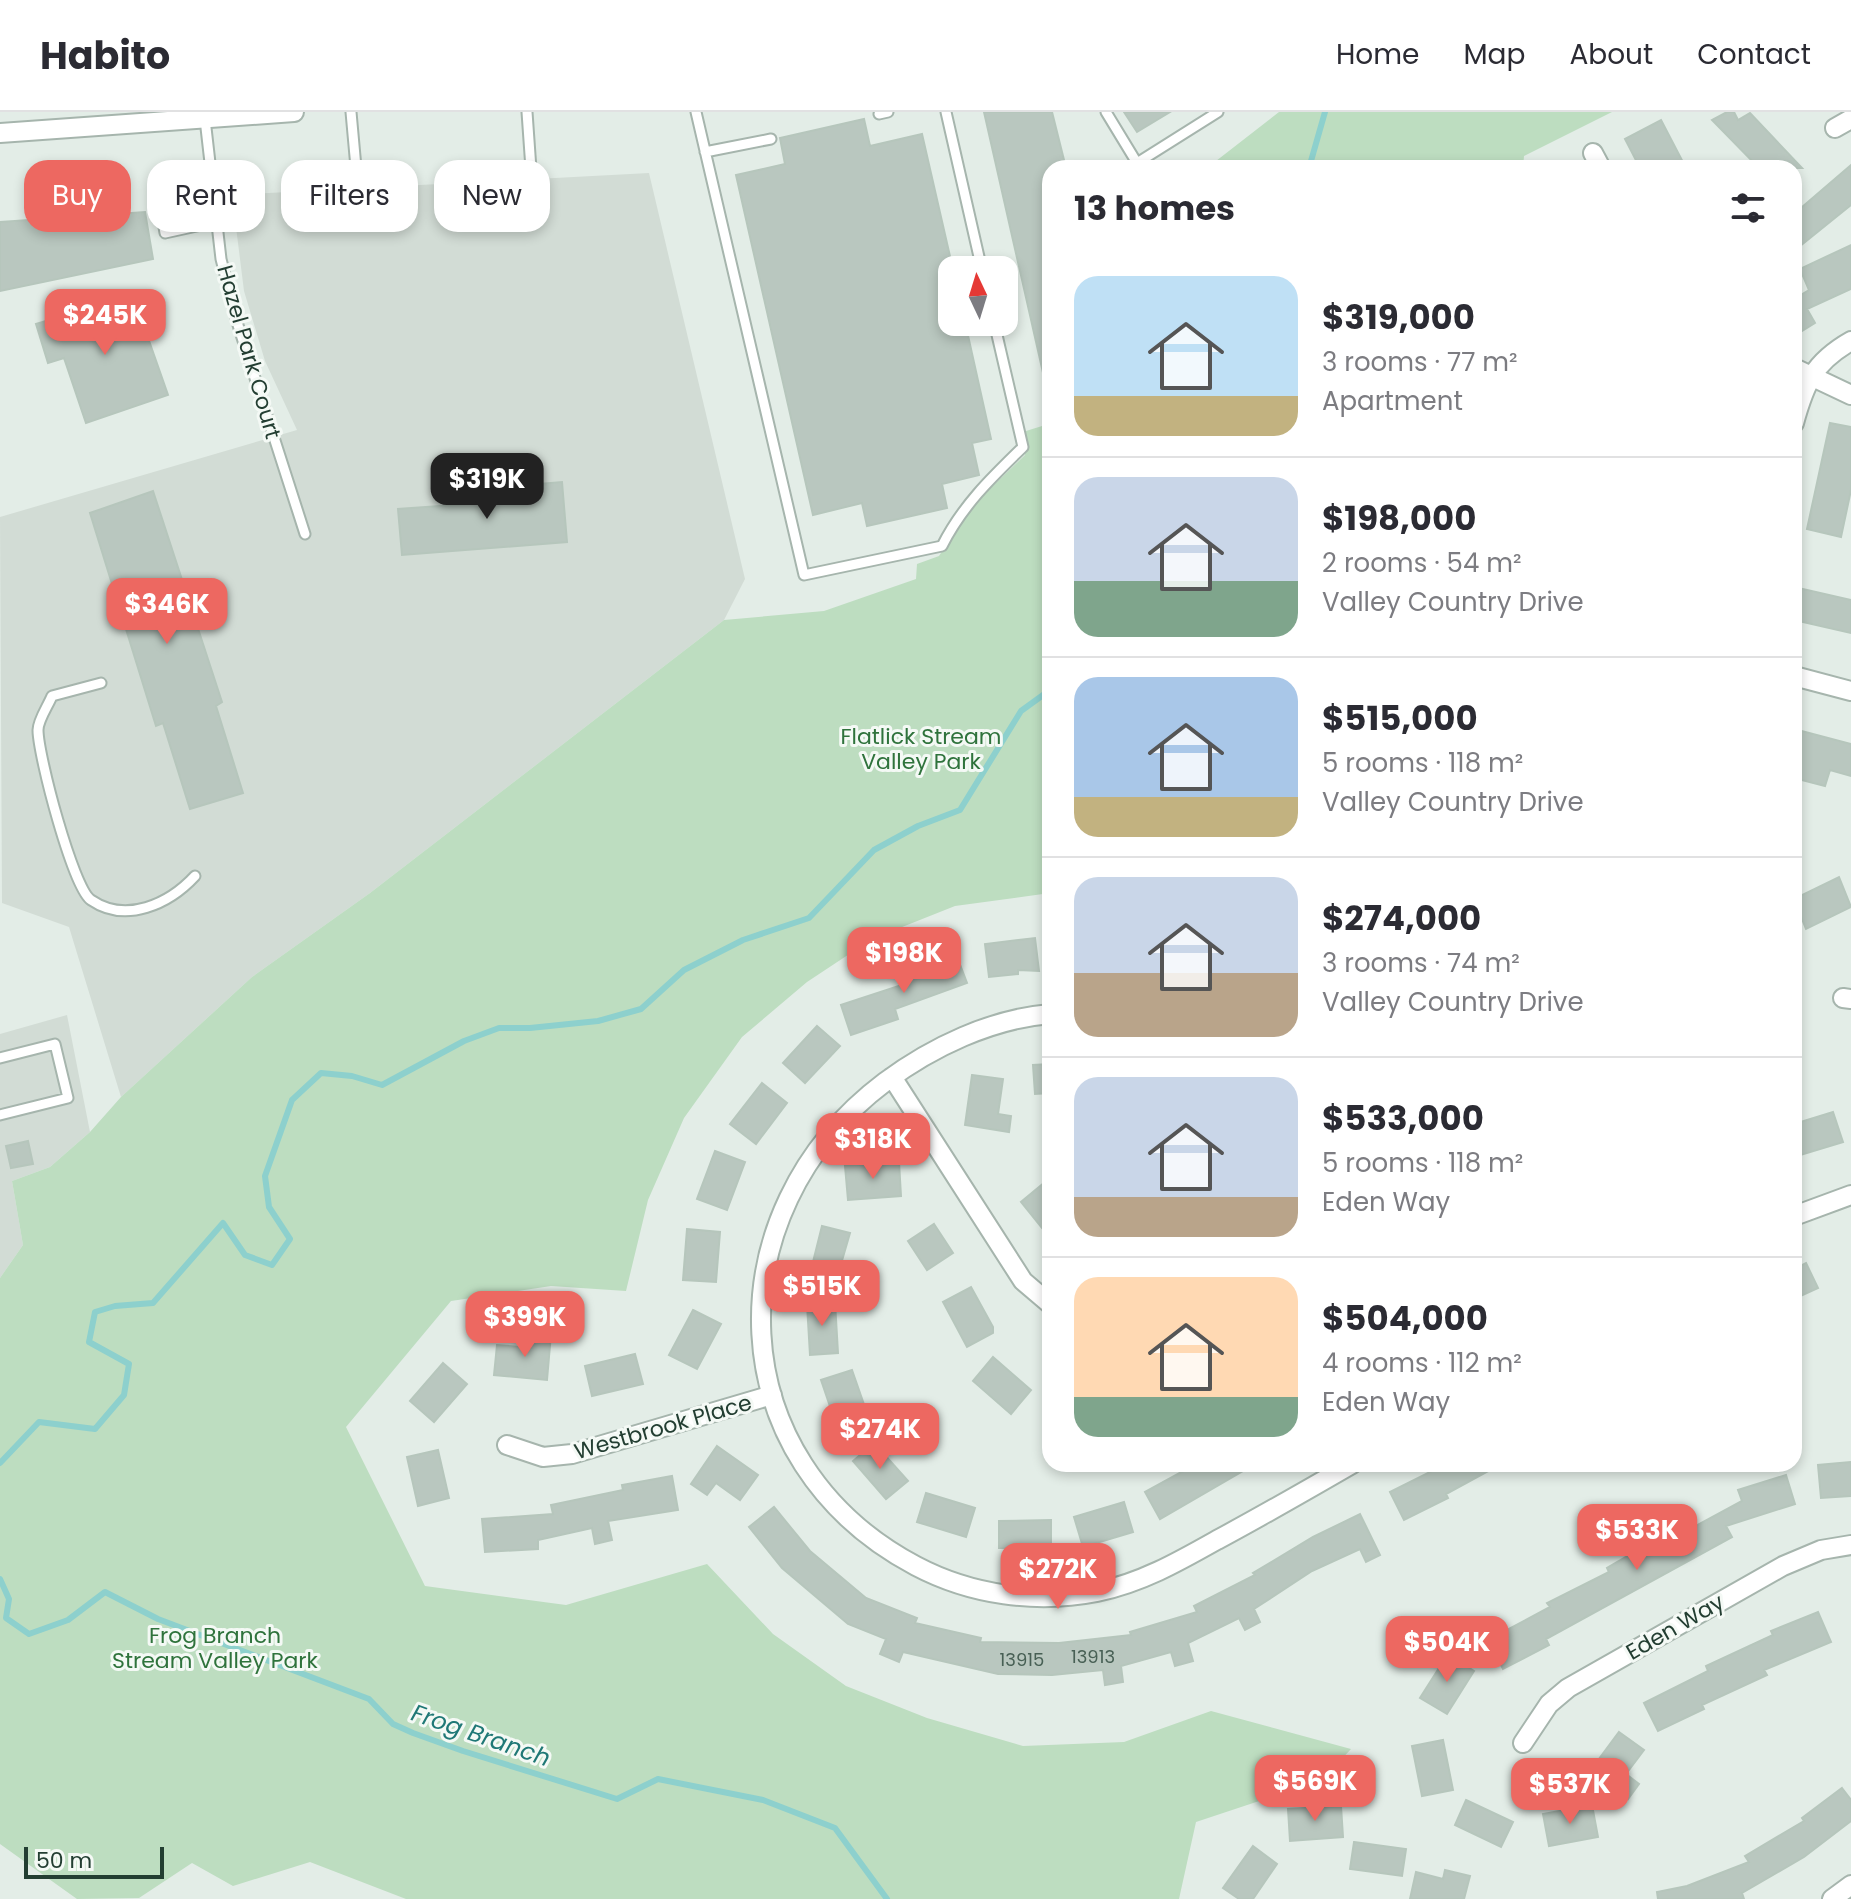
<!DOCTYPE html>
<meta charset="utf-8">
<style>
body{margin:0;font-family:Poppins,sans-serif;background:#f7f7f7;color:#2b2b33;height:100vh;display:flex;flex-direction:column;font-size:30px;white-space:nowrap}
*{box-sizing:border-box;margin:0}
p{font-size:26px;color:#7c7c81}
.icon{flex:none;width:44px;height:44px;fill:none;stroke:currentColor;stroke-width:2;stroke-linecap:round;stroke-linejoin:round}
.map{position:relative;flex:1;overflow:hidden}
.details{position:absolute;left:1042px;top:48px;width:760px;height:1312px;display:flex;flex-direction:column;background:#fff;border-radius:24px;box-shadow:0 4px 12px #0003}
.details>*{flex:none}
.top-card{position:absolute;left:24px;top:48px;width:760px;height:72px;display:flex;gap:16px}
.needle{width:52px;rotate:356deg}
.controls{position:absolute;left:938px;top:144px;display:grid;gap:16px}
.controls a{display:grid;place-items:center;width:80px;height:80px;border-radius:16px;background:#fff;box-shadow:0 4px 12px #0003;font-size:40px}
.scale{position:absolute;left:24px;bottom:20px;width:140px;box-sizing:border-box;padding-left:8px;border:4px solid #233e32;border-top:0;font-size:22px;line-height:28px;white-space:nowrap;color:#233e32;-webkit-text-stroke:6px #f4f9f5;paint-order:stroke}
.price{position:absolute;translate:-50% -68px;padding:0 18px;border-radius:16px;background:#ed6861;color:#fff;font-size:26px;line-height:52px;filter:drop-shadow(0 2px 4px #0008)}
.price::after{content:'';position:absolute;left:50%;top:48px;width:24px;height:18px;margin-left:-12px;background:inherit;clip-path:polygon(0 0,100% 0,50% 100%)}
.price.active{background:#222;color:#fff}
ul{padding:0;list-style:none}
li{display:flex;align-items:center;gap:24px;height:200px;padding:0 32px}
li+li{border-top:2px solid #e1e1e2}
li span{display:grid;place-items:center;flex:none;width:224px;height:160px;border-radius:24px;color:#555}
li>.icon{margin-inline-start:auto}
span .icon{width:96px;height:96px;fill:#fffc;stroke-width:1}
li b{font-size:34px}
h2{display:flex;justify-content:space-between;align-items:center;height:96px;padding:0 32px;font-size:34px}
.chip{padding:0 28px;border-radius:24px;background:#fff;box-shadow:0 4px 12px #0003;font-size:28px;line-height:72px}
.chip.active{background:#ed6861;color:#fff}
header{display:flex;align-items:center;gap:48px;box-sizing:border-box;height:112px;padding:0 40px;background:#fff;border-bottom:2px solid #e1e1e2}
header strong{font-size:38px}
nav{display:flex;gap:44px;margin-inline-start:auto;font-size:28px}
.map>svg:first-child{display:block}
.built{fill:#d2dcd5}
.green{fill:#bdddc0}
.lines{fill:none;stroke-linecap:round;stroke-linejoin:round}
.stream{stroke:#8dd0cd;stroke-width:6}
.building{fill:#b9c7bf;stroke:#b6c6bc;stroke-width:2}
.service-casing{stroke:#a6b5ad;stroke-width:13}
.minor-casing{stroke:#a6b5ad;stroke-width:22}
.service{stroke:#fff;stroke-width:9}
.minor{stroke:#fff;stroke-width:18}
.labels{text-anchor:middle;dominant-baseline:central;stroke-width:6;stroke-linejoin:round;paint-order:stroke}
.number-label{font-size:18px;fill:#486055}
.street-label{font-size:22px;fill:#233e32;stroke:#f4f9f5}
.park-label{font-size:22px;fill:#2f733c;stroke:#f4f9f5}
.water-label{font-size:24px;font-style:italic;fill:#1f7876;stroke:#f4f9f5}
</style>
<header>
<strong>Habito</strong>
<nav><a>Home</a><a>Map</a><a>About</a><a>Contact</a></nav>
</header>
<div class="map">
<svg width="1851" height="1787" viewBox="0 0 1851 1787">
<rect width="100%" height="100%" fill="#e3ede7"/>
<path class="built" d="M649,61L745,467L724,508L370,781L252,865L121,985L69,815L2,791L0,405L297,318L265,249L244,179L232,83Z
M67,903L90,1020L50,1055L12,1069L23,1133L0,1166V922Z"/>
<path class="green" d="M1279,0H1612L1524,44L1523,56H1207Z
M1042,314L1050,349V781L955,794L872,827L807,870L742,925L684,1006L648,1088L626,1179L551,1174L451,1189L346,1315L425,1474L566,1493L707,1452L773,1522L846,1574L927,1606L1023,1634L1124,1630L1211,1599L1351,1637L1322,1668L1196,1710L1179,1787H406L310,1750L233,1774L192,1751L139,1786L77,1787L0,1732V1166L23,1133L12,1069L50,1055L90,1020L121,985L252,865L370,781L724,508L824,499L916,467L917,452L939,444L971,395L1025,343L1026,319Z"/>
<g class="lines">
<path class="stream" d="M1309,56L1325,0
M0,1351L39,1310L95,1317L124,1283L129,1252L89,1230L95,1200L115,1194L153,1191L223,1111L245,1143L272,1153L290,1127L269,1095L265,1064L292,988L321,961L352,964L382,973L464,929L499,916H530L598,909L641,897L684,858L743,828L809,806L874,738L918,714L960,698L1021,599L1050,578
M0,1467L9,1487L6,1506L29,1522L68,1508L105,1480L158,1507L369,1587L393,1612L413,1621L463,1639L617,1687L658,1667L763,1688L835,1716L887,1787"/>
</g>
<path class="building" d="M984,0H1052L1066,56H1050V264L1044,265Z
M1124,0H1170L1137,20Z
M1727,0H1734L1738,8L1750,1L1802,56H1759L1712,8Z
M864,7L870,34L922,22L952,153V210H965L991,327L972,331L979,363L942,372L947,396L867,414L862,391L813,403L736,63L785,52L780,26Z
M1661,8L1686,56H1640L1625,27Z
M1851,53V93L1794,139V102Z
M145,100L153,147L0,179V110Z
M1851,133V177L1807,197L1815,211L1794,224V175L1799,184L1809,178L1800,157Z
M101,184L105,195L134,186L168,283L86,311L64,246L48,251L36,212L80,199L77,192Z
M1830,311L1851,315V378L1841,425L1807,417Z
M562,370L567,430L402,443L398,397L469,392L468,378Z
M153,379L222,590L216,594L243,681L190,697L163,611L156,614L90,401Z
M1794,475L1851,488V521L1794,508Z
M1794,617L1851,632V664L1830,658L1825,674L1794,666Z
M1839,765L1851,795L1806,817L1794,787Z
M1035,826L1039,859L1018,858V862L989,865L985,832Z
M956,842L967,871L895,897L898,907L851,923L841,893L911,870L908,859Z
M817,914L840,934L805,971L783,951Z
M1050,952V981L1035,982L1033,953Z
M972,963L1003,967L998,1002L1011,1004L1009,1020L965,1013Z
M762,971L787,991L756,1032L730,1012Z
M1833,1000L1843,1030L1794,1045V1012Z
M28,1029L33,1052L11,1056L6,1034Z
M715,1039L745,1050L727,1098L697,1087Z
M899,1050L901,1084L848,1088L845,1054Z
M1050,1066V1126L1021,1090Z
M934,1112L953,1141L927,1158L908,1129Z
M822,1114L850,1121L841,1152L855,1156L851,1173L810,1162Z
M687,1117L720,1120L716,1170L683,1168Z
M1806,1151L1818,1176L1794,1187V1157Z
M971,1175L993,1215V1221L967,1235L943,1190Z
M835,1190L838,1241L810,1243L807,1192Z
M693,1198L721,1212L697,1257L669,1243Z
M534,1221L551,1222L547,1268L494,1263L497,1233L532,1236Z
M635,1242L643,1272L592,1284L585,1254Z
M993,1245L1031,1278L1011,1302L973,1269Z
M443,1251L467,1272L434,1310L410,1289Z
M852,1258L869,1307L838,1318L821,1268Z
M874,1331L908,1369L886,1387L853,1349Z
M717,1334L758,1363L740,1388L716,1371L707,1383L691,1372Z
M438,1338L449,1386L418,1394L407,1345Z
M1851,1350V1384L1821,1386L1818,1353Z
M1196,1352H1255L1160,1407L1145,1380Z
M1446,1352H1501L1446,1382L1448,1386L1404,1408L1390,1380Z
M1786,1363L1795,1392L1726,1414L1732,1425L1546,1527L1549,1533L1503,1557L1488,1528L1550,1495L1547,1491L1609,1460L1607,1456L1650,1431L1653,1437L1742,1389L1738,1378Z
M672,1364L678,1398L608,1409L612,1428L595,1432L592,1416L538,1428V1437L485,1440L482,1407L553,1402L551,1393L623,1378L622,1373Z
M926,1381L975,1396L966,1425L917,1410Z
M1124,1390L1133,1420L1083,1435L1074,1405Z
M774,1395L810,1439L866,1486L917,1506L915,1511L981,1526L980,1530L1059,1531L1131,1523L1130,1520L1197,1500L1194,1494L1255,1463L1253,1461L1313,1425L1360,1402L1380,1443L1366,1450L1360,1437L1312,1459L1254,1497L1260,1510L1245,1518L1239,1506L1188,1531L1193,1549L1175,1554L1171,1540L1121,1554L1123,1570L1105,1573L1103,1558L1052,1563L998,1562L903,1540L899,1550L880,1542L886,1527L848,1512L782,1456L749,1415Z
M1051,1408V1436H999V1409Z
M1818,1500L1831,1530L1764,1558L1767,1563L1702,1593L1704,1597L1658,1619L1644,1591L1708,1559L1706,1554L1773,1523L1771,1519Z
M1448,1542L1474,1559L1447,1602L1420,1586Z
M1619,1620L1644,1638L1626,1662L1639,1672L1628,1687L1590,1659Z
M1443,1628L1453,1678L1422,1684L1412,1634Z
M1842,1676L1851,1688V1709L1804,1745L1742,1781L1744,1787H1658L1657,1780L1687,1774L1749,1750L1745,1744L1804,1709L1802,1706Z
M1466,1688L1513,1710L1501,1735L1455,1713Z
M1592,1693L1598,1725L1549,1734L1543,1702Z
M1341,1694L1343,1725L1290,1729L1288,1697Z
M1354,1730L1406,1737L1402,1764L1350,1757Z
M1253,1734L1277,1752L1253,1787H1239L1223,1776Z
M1445,1758L1470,1764L1464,1787H1410L1416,1760L1443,1767Z"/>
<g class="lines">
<g class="service-casing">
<path id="service" d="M351,0L360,100
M527,0L531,57
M696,0L804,463L942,434C962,394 991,366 1023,335L994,210
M946,0L982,158
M1106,0L1137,51L1218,0
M879,2L888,0
M205,7L221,147L237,210L305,422
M705,40L771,27
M157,75L165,121L215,110
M101,571L52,584C48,594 38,608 38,618C38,643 73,776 91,788C126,812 169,792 195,764
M0,946L55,932L68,986L0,1003"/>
</g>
<g class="minor-casing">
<path id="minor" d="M1835,16L1851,7
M0,21L294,0
M1593,41L1601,56
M1794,256L1851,283
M1794,311C1805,271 1814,250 1851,229
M1794,564L1851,579
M1843,886L1851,887
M1050,902C991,907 932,935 885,970C711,1101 719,1350 916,1454C971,1483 1036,1492 1097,1480C1141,1471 1178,1450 1217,1428C1262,1404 1307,1378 1352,1352
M892,965L1023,1169L1050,1192
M1794,1104L1851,1083
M507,1333L543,1345L572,1342L772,1283
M1523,1631L1549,1592L1568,1576L1783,1454L1821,1438L1851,1433
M1832,1787L1851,1773"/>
</g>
<use href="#service" class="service"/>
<use href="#minor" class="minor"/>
</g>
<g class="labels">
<g class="number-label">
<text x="1093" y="1544">13913</text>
<text x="1022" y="1547">13915</text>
</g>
<g class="street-label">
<text transform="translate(249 240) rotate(74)">Hazel Park Court</text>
<text transform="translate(663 1315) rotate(-16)">Westbrook Place</text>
<text transform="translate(1675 1515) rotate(-30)">Eden Way</text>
</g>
<g class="park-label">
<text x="921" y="624">Flatlick Stream<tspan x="921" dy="25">Valley Park</tspan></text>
<text x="215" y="1523">Frog Branch<tspan x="215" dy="25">Stream Valley Park</tspan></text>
</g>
<g class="water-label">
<text transform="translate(481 1623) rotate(19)">Frog Branch</text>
</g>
</g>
</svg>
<div class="controls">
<a><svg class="needle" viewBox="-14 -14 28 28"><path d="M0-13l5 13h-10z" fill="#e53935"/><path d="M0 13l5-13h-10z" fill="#7c7c81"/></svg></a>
</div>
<div class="scale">50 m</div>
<b class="price" style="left:105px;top:245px">$245K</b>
<b class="price active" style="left:487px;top:409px">$319K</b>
<b class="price" style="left:167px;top:534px">$346K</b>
<b class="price" style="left:904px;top:883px">$198K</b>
<b class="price" style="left:873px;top:1069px">$318K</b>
<b class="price" style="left:822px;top:1216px">$515K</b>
<b class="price" style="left:525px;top:1247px">$399K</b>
<b class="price" style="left:880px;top:1359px">$274K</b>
<b class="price" style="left:1637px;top:1460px">$533K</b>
<b class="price" style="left:1058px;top:1499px">$272K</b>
<b class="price" style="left:1447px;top:1572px">$504K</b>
<b class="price" style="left:1315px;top:1711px">$569K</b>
<b class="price" style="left:1570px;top:1714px">$537K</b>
<div class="top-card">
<a class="chip active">Buy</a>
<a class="chip">Rent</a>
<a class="chip">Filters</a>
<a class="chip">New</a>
</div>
<section class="details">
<h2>13 homes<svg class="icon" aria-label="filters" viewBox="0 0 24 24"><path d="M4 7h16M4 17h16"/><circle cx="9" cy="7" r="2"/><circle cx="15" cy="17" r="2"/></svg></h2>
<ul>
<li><span style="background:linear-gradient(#bfe0f5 75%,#c2b280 0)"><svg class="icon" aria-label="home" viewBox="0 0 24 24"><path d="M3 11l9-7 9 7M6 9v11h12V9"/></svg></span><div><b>$319,000</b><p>3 rooms · 77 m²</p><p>Apartment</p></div></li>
<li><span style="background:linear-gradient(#c9d6e8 65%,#7fa58c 0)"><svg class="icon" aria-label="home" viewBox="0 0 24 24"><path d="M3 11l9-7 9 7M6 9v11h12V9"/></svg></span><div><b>$198,000</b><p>2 rooms · 54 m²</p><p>Valley Country Drive</p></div></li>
<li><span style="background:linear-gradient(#a9c7e8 75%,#c2b280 0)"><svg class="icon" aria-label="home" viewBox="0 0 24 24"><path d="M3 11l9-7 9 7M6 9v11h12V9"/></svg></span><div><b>$515,000</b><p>5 rooms · 118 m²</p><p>Valley Country Drive</p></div></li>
<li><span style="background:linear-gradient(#c9d6e8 60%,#b9a48a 0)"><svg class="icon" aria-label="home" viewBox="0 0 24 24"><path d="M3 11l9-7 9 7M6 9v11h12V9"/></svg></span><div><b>$274,000</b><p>3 rooms · 74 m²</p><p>Valley Country Drive</p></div></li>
<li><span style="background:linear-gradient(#c9d6e8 75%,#b9a48a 0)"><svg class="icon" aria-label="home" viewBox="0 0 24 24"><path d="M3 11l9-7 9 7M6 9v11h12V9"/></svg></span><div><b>$533,000</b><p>5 rooms · 118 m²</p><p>Eden Way</p></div></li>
<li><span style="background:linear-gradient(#ffd9b3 75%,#7fa58c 0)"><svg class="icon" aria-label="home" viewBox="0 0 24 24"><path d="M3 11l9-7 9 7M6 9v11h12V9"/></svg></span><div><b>$504,000</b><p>4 rooms · 112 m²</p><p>Eden Way</p></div></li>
</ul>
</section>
</div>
